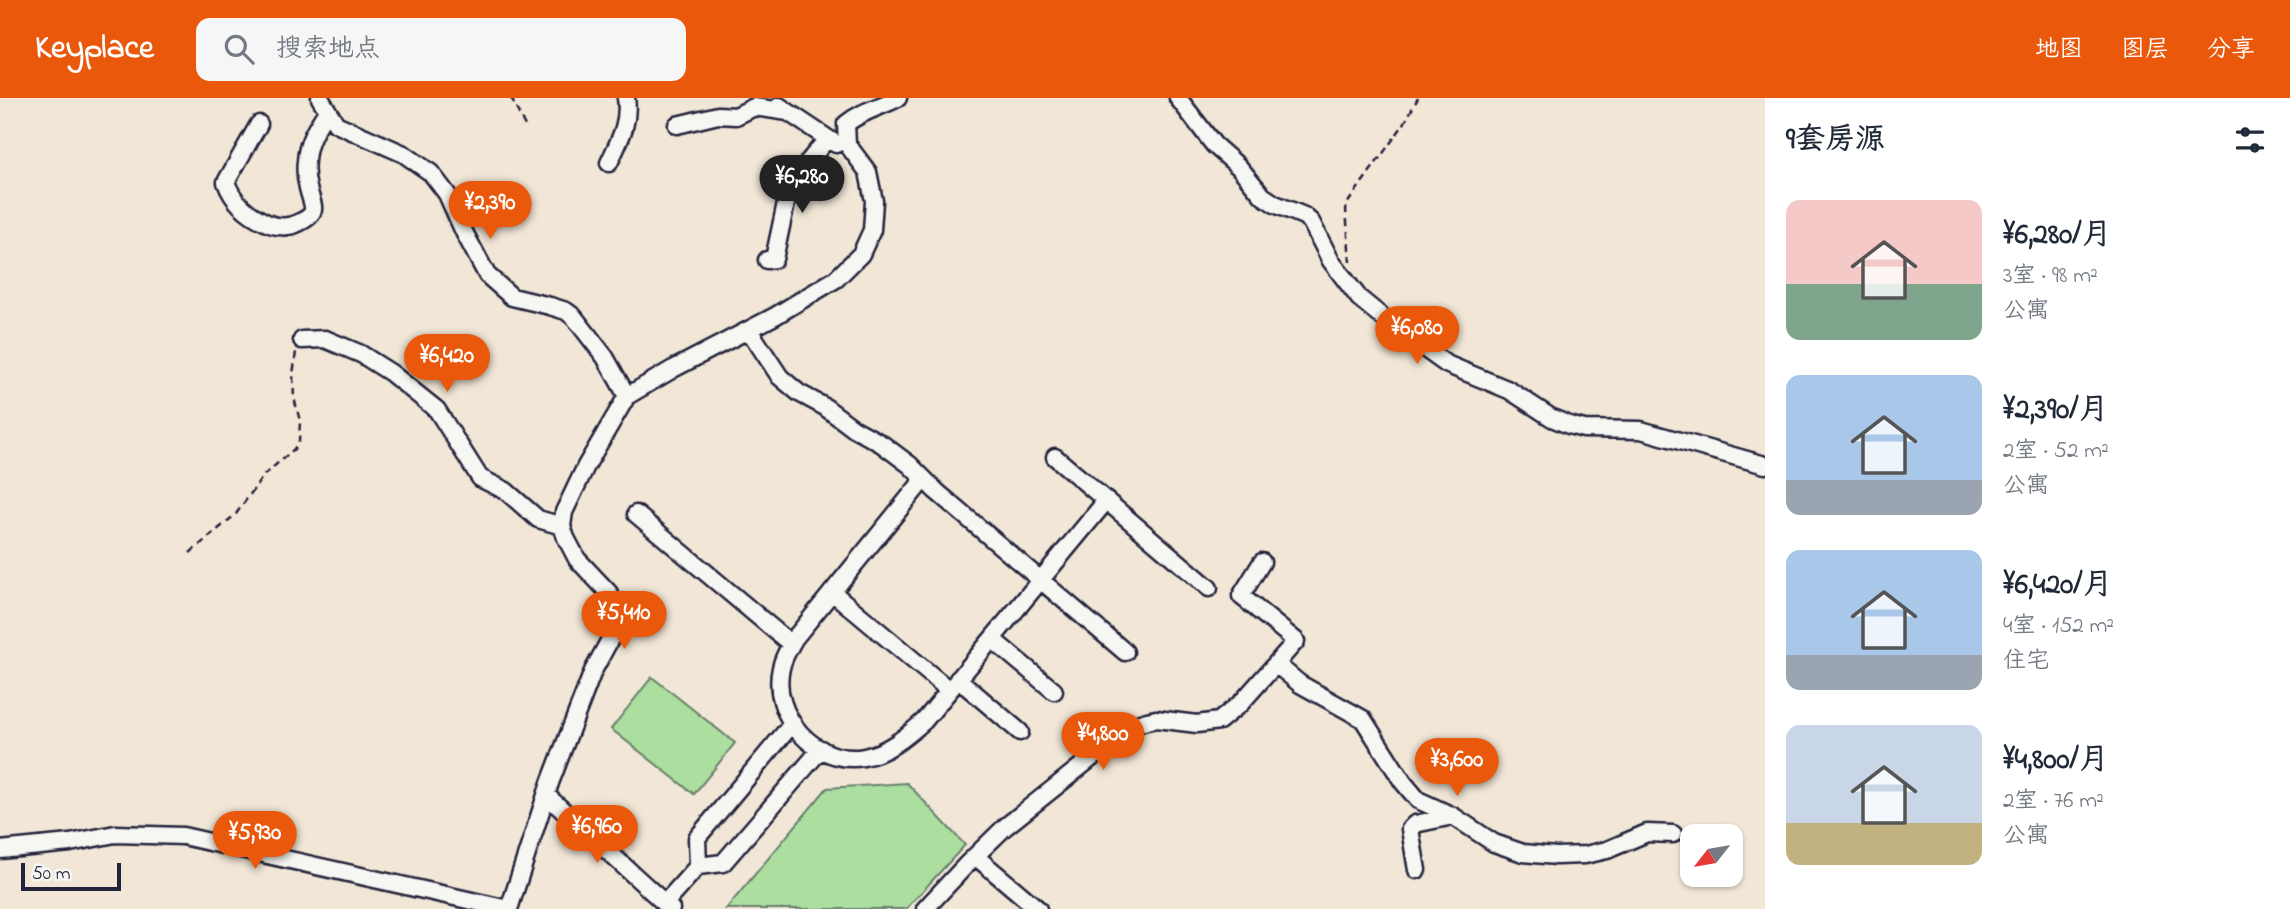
<!DOCTYPE html>
<html lang="zh">
<meta charset="utf-8">
<style>
body{margin:0;font-family:"Indie Flower","LXGW WenKai TC",sans-serif;background:#f6f6f7;color:#1f2937;height:100vh;display:flex;flex-direction:column;font-size:26px;white-space:nowrap}
*{box-sizing:border-box;margin:0}
p{font-size:23px;color:#747a83}
.icon{flex:none;width:38px;height:38px;fill:none;stroke:currentColor;stroke-width:2;stroke-linecap:round;stroke-linejoin:round}
.map{position:relative;flex:1;overflow:hidden}
.side{display:flex;flex-direction:column;background:#fff;width:525px}
.side>*{flex:none}
.needle{width:46px;rotate:239deg}
.tools{position:absolute;left:1680px;top:726px;display:grid;gap:14px}
.tools a{display:grid;place-items:center;width:63px;height:63px;border-radius:14px;background:#fff;box-shadow:0 2px 5px #0004;font-size:35px}
.scale{position:absolute;left:21px;bottom:18px;width:100px;box-sizing:border-box;padding-left:7px;border:4px solid #22223b;border-top:0;font-size:19px;line-height:24px;white-space:nowrap;color:#22223b;-webkit-text-stroke:5px #f6f6f2;paint-order:stroke}
.price{position:absolute;translate:-50% -60px;padding:0 16px;border-radius:24px;background:#ea580c;color:#fff;font-size:23px;line-height:46px;filter:drop-shadow(0 2px 4px #0008)}
.price::after{content:'';position:absolute;left:50%;top:42px;width:21px;height:16px;margin-left:-10px;background:inherit;clip-path:polygon(0 0,100% 0,50% 100%)}
.price.on{background:#222;color:#fff}
ul{padding:0;list-style:none}
li{display:flex;align-items:center;gap:21px;height:175px;padding:0 21px}
li span{display:grid;place-items:center;flex:none;width:196px;height:140px;border-radius:14px;color:#555}
li>.icon{margin-inline-start:auto}
span .icon{width:84px;height:84px;fill:#fffc;stroke-width:1}
li b{font-size:30px}
h2{display:flex;justify-content:space-between;align-items:center;height:84px;padding:0 21px;font-size:30px}
header{display:flex;align-items:center;gap:42px;box-sizing:border-box;height:98px;padding:0 35px;background:#ea580c;color:#fff}
header strong{font-size:33px}
nav{display:flex;gap:38px;margin-inline-start:auto;font-size:24px}
.search{width:490px;height:63px;background:#f6f6f7;display:flex;align-items:center;gap:18px;box-sizing:border-box;padding:0 24px;border-radius:14px;color:#747a83;font-size:26px}
main{display:flex;flex:1;min-height:0}
.map>svg:first-child{display:block}
.pitch{fill:#acde9f;stroke:#67806d;stroke-width:2}
.lines{fill:none;stroke-linecap:round;stroke-linejoin:round}
.minor-casing{stroke:#22223b;stroke-width:21}
.path{stroke:#22223b;stroke-width:2.5;stroke-dasharray:7 5;stroke-linecap:butt}
.minor{stroke:#f6f6f2;stroke-width:16}
</style>
<header>
<strong>Keyplace</strong>
<div class="search"><svg class="icon" aria-label="search" viewBox="0 0 24 24"><circle cx="10" cy="10" r="6"/><path d="M15 15l6 6"/></svg>搜索地点</div>
<nav><a>地图</a><a>图层</a><a>分享</a></nav>
</header>
<main>
<div class="map">
<svg width="1765" height="811" viewBox="0 0 1765 811">
<rect width="100%" height="100%" fill="#f2e7d7"/>
<filter id="ink" filterUnits="userSpaceOnUse"><feTurbulence type="fractalNoise" baseFrequency=".0143" numOctaves="2"/><feDisplacementMap in="SourceGraphic" scale="14" xChannelSelector="R" yChannelSelector="G"/><feConvolveMatrix kernelMatrix="1 2 1 2 8 2 1 2 1" color-interpolation-filters="sRGB"/></filter>
<g filter="url(#ink)">
<path class="pitch" d="M652,579L735,645L694,696L611,631Z
M907,685L965,747L906,811H726L827,690Z"/>
<g class="lines">
<g class="minor-casing">
<path id="minor" d="M320,0L336,26L404,56L431,75L447,96L464,134L487,177L512,199L550,208L566,213L574,219L605,259L627,298
M1178,0L1214,47L1239,69L1263,98L1275,106L1304,118L1311,124L1331,163L1359,200L1393,228L1446,266L1509,292L1552,320L1569,327L1584,331L1641,332L1765,367
M779,8L836,46
M259,26L226,84C233,104 247,116 267,125C276,129 289,130 298,125C321,115 312,108 308,90C306,82 305,71 306,63C307,43 317,29 327,13
M677,27L718,17L736,18L754,9L788,14
M609,65C619,43 630,25 626,0
M767,162L774,161L789,91L795,80L827,41
M749,232L780,279L799,295L825,309L853,330L882,346L910,367L936,393L1125,554
M302,242L325,241L361,256L391,275L437,312L480,380L506,393L538,421L562,428
M1055,359L1209,490
M924,381L794,541C789,550 783,559 781,570C770,617 816,668 864,659C887,655 907,638 924,623L1106,403
M636,416L791,546
M832,494L949,592
M992,541L1054,593
M1276,566L1300,586L1363,621L1403,684L1418,702L1453,718L1494,745L1523,755L1556,758L1585,757L1607,752L1647,735L1673,736
M958,581L1020,634
M546,697L671,811
M0,752L70,745L115,736L183,738L508,811
M975,758L1038,811
M698,768L697,740L792,626
M1417,772L1410,731L1415,726L1453,718
M665,805L698,768L723,765L821,651
M509,811L550,685L593,573L614,534L617,512L609,495L577,461L566,440L562,428L564,414L586,368L627,298L673,271L775,218L836,181L861,156L872,132L874,103L868,74L847,46L846,26C861,13 881,9 898,0
M925,811L967,766L1005,729L1104,650L1140,625L1147,623L1156,621L1197,626L1219,623L1241,605L1296,543L1241,498L1262,464"/>
</g>
<path class="path" d="M511,0L527,32
M1350,164L1346,111L1349,103L1404,26L1418,0
M190,455L236,416L264,377L294,351L299,343L300,323L294,300L293,277L296,254"/>
<use href="#minor" class="minor"/>
</g>
</g>
</svg>
<div class="tools">
<a><svg class="needle" viewBox="-14 -14 28 28"><path d="M0-13l5 13h-10z" fill="#e53935"/><path d="M0 13l5-13h-10z" fill="#747a83"/></svg></a>
</div>
<div class="scale">50 m</div>
<b class="price on" style="left:802px;top:117px">¥6,280</b>
<b class="price" style="left:490px;top:143px">¥2,390</b>
<b class="price" style="left:1417px;top:268px">¥6,080</b>
<b class="price" style="left:447px;top:296px">¥6,420</b>
<b class="price" style="left:624px;top:553px">¥5,410</b>
<b class="price" style="left:1103px;top:674px">¥4,800</b>
<b class="price" style="left:1457px;top:700px">¥3,600</b>
<b class="price" style="left:597px;top:767px">¥6,960</b>
<b class="price" style="left:255px;top:773px">¥5,930</b>
</div>
<section class="side">
<h2>9套房源<svg class="icon" aria-label="filters" viewBox="0 0 24 24"><path d="M4 7h16M4 17h16"/><circle cx="9" cy="7" r="2"/><circle cx="15" cy="17" r="2"/></svg></h2>
<ul>
<li><span style="background:linear-gradient(#f6c9c9 60%,#7fa58c 0)"><svg class="icon" aria-label="home" viewBox="0 0 24 24"><path d="M3 11l9-7 9 7M6 9v11h12V9"/></svg></span><div><b>¥6,280/月</b><p>3室 · 98 m²</p><p>公寓</p></div></li>
<li><span style="background:linear-gradient(#a9c7e8 75%,#9aa5b1 0)"><svg class="icon" aria-label="home" viewBox="0 0 24 24"><path d="M3 11l9-7 9 7M6 9v11h12V9"/></svg></span><div><b>¥2,390/月</b><p>2室 · 52 m²</p><p>公寓</p></div></li>
<li><span style="background:linear-gradient(#a9c7e8 75%,#9aa5b1 0)"><svg class="icon" aria-label="home" viewBox="0 0 24 24"><path d="M3 11l9-7 9 7M6 9v11h12V9"/></svg></span><div><b>¥6,420/月</b><p>4室 · 152 m²</p><p>住宅</p></div></li>
<li><span style="background:linear-gradient(#c9d6e8 70%,#c2b280 0)"><svg class="icon" aria-label="home" viewBox="0 0 24 24"><path d="M3 11l9-7 9 7M6 9v11h12V9"/></svg></span><div><b>¥4,800/月</b><p>2室 · 76 m²</p><p>公寓</p></div></li>
</ul>
</section>
</main>
